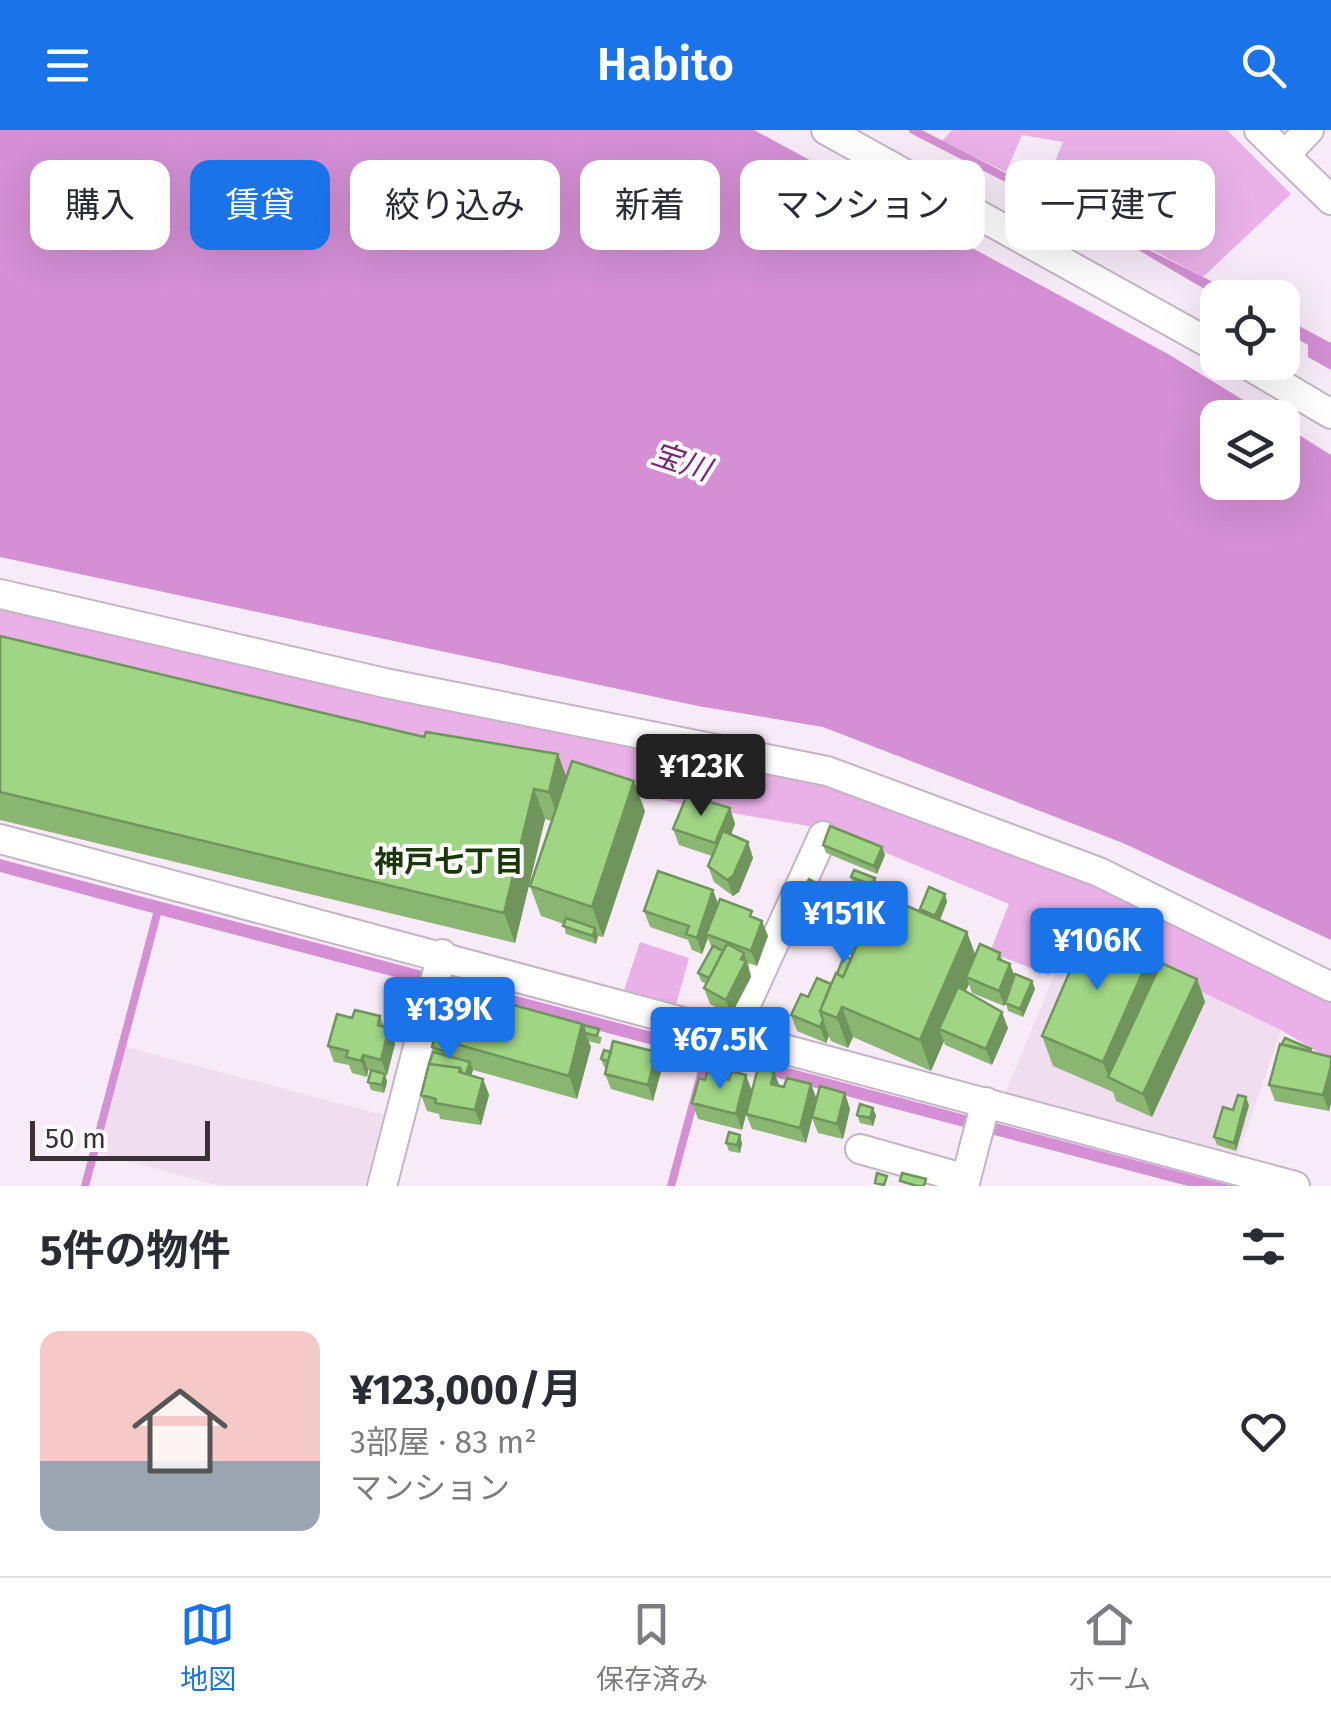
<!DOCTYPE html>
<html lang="ja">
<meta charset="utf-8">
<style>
body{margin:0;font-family:"Fira Sans","Noto Sans JP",sans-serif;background:#f7f7f7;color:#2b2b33;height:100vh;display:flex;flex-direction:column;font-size:38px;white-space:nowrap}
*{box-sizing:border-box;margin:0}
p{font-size:32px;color:#7c7c81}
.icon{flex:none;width:55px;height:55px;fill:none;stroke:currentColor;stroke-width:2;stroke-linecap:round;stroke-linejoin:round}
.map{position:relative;height:1056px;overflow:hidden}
.panel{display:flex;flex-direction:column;background:#fff;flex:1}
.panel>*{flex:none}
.hud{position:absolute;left:30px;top:30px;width:1272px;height:90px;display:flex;gap:20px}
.tools{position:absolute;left:1200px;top:150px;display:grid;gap:20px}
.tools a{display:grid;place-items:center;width:100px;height:100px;border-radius:20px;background:#fff;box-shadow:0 10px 40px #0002;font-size:50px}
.scale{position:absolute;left:30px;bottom:25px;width:180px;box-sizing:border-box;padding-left:10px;border:5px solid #383237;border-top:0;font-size:28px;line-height:35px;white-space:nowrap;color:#383237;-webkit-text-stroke:8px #fffcff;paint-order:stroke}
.price{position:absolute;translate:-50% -85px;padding:0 22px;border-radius:10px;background:#1a73e8;color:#fff;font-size:32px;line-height:65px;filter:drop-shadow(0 2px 5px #0008)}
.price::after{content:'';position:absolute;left:50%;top:60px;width:30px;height:22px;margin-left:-15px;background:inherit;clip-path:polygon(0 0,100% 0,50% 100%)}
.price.on{background:#222;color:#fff}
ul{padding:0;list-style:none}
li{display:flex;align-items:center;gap:30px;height:250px;padding:0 40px}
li+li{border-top:2px solid #e1e1e2}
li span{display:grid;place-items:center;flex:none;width:280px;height:200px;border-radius:20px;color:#555}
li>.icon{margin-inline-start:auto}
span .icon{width:120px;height:120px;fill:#fffc;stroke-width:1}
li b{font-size:42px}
h2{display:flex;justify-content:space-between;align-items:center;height:120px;padding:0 40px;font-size:42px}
.chip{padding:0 35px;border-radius:20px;background:#fff;box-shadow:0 10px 40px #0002;font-size:35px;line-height:90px}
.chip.on{background:#1a73e8;color:#fff}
header{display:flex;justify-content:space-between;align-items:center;height:130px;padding:0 40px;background:#1a73e8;color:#fff;font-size:45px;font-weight:600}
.tab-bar{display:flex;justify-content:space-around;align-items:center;height:140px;border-top:2px solid #e1e1e2;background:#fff;font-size:28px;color:#7c7c81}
.tab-bar a{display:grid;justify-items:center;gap:5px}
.tab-bar .on{color:#1a73e8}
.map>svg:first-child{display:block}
.built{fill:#f0def0}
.green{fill:#e9b1e8}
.water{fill:#d48fd5}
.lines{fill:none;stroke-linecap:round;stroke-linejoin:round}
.stream{stroke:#d48fd5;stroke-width:8}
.minor-casing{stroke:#c3b6c3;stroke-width:32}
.minor{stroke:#fff;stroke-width:28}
.wall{fill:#89b771}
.shaded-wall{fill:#6f955c}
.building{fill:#9fd583;stroke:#6f955c;stroke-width:2.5}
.labels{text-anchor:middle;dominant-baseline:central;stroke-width:8;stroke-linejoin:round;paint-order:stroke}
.water-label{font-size:30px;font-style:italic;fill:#77267a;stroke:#fffcff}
.neighbourhood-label{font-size:30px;font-weight:bold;fill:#1a3708;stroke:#fffcff}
</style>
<header><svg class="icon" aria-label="menu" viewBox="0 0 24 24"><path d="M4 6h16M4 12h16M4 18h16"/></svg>Habito<svg class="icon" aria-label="search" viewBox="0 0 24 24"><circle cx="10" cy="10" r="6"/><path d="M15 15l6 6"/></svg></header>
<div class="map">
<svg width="1331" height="1056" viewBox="0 0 1331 1056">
<rect width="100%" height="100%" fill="#f8ebf8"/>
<path class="built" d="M1072,802L1281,900L1238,1025L1005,964Z
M126,917L383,985L365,1056H220L98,1023Z"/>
<path class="green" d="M952,0H1227L1291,64L1203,147L1043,62L1063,12L1022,5L1006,42L942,11Z
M0,472L823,648L1171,782L1331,864V930L1281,900L1068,798L1049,845L990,822L1009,774L831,700L686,675L0,527Z
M640,812L689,828L675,878L623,863Z"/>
<path class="water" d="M0,0H754L1168,224L1271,287L1218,288V352H1282L1283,295L1331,325V810L1123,713L823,597L698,576L0,427Z
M1079,85L1243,167H1218Z
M1282,187L1331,213V240L1308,227V215L1283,201Z
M0,729L1233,1056H1188L160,785L0,742Z"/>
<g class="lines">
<path class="stream" d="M913,0L1084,88
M85,1056L157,784
M671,1056L705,929"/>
<g class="minor-casing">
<path id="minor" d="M826,0L1218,218
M1259,0L1331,70
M1285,25L1309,0
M1243,232L1331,284
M0,464L385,553L827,641L1099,742L1331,857
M0,709L1295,1056
M733,903L823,706
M860,1019L966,1049
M382,1056L442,824
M964,1056L986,972"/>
</g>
<use href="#minor" class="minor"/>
</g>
<path class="wall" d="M0,506L567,647L645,681L603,807L598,806L596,814L566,804L564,794L541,786L530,756L552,691L545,689L515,813L0,690Z
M730,678L735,694L731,705L748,712L753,728L739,762L733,766L714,752L708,736L712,726L679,715L673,699Z
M823,715L882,717L885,725L877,744L826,723Z
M851,747L875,748L878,756L875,763L854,755Z
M801,763L829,765L847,773L868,776L871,783L920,782V779L945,764L947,772L940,790L976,825L1000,823L1003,831L1010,834L1014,846L1032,851L1035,859L1023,887L1008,881L1006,873L1004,876L972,863L969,854L965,861L1008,898L992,935L945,915L944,911L931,941L853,907L848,918L831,911L829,906L826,913L797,901L791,885L808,867L831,854L852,826L812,804L806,788L813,776L804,771Z
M718,774L754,787L768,806L757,836L748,833L751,847L731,885L710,874L704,858L706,854L701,851L698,843L712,819L708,808L702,824L692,820L688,810L650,797L644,781Z
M1109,803L1158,839L1197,849L1205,872L1152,987L1116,971L1113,962L1053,936L1042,906Z
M444,870L602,907L600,914L588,911L591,917L577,969L473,940L471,946L483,949L489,965L481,995L440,989L439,984L427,981L421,965L434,922L432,917Z
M380,886L384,897L395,914L387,945H385L387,952L384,963L371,960L368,952L371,941L368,940L367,947L352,943L349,935L334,932L328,916L352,888Z
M1311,919L1312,922L1331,927V973L1329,981L1275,971L1269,955Z
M601,929L662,938L653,971L611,959L605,944L606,938L604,937Z
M774,942L779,956L817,969L850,979L843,1009L818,1003L812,988L806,1013L752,999L746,984Z
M738,943L752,961L742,1000L698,989L692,973L705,950L716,944Z
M1249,975L1236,1021L1217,1015L1214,1007L1233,980Z
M873,978L876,986L873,996L860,993L857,985Z
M726,1013H742L740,1023L729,1021Z"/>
<path class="shaded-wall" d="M558,624L569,654L560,693L549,662Z
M634,651L645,681L603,807L592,777Z
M534,659L545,689L515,813L504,783Z
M730,678L735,694L721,729L715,713Z
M748,712L753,728L739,762L733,766L727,750Z
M882,717L885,725L877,744L874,736Z
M875,748L878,756L875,763L872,755Z
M713,760L719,776L706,804L708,808L702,824L697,808Z
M945,764L947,772L938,794L935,786Z
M868,776L874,792L859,830L854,815L862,787Z
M762,791L768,806L757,836L751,821Z
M595,798L598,806L596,814L593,806Z
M967,802L978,832L966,847L969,854L948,903L939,899L944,911L931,941L920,910Z
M1152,821L1163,851L1109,948L1103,932Z
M744,823L751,847L731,885L726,870Z
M1010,834L1016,850L1004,876L999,861Z
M1197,849L1205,872L1152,987L1143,964Z
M1032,851L1035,859L1023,887L1020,879Z
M842,877L853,907L848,918L837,888Z
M1002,882L1008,898L992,935L986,919Z
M823,890L829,906L826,913L820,897Z
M582,894L591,917L577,969L569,946Z
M389,898L395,914L387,945L381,930Z
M656,922L662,938L653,971L648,955Z
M363,925L368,940L367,947L361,931Z
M470,932L473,940L469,952L466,945Z
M1331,936V973L1329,981L1323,965Z
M774,942L780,957L771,954Z
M385,944L387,952L384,963L382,955Z
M746,945L752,961L742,1000L736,984Z
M483,949L489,965L481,995L475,980Z
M811,954L817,970L806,1013L800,998Z
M845,963L850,979L843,1009L837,994Z
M1246,967L1249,975L1236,1021L1234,1013Z
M873,978L876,986L873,996L870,988Z
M740,1005L742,1013L740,1023L737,1015Z"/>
<path class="building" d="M0,506L424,607L426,602L558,624L549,662L534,659L504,783L0,662Z
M572,631L634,651L592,777L530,756Z
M687,665L730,678L715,713L673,699Z
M830,696L882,717L874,736L823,715Z
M723,701L748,712L733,746L727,750L708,736Z
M854,740L875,748L872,755L851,747Z
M658,741L713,760L697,808L686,804L689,796L644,781Z
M809,749L827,759L825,763L821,761L815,771L801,763Z
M929,757L945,764L935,786L920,779Z
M821,761L847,773L851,766L868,776L862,787L868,789L854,815L806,788Z
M879,764L967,802L920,910L842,877L837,888L820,881L836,843L843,847Z
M720,769L752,781L750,786L762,791L751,821L706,804Z
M566,788L595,798L593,806L563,796Z
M1092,790L1107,796L1105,801L1152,821L1103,932L1042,906Z
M727,814L744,823L741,829L746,831L726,870L704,858Z
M980,814L1000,823L998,829L1010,834L999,861L966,847Z
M713,816L723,821L709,848L698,843Z
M844,826L851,829L843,847L837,844Z
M1161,833L1197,849L1143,964L1108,947Z
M1015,844L1032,851L1020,879L1005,873Z
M817,848L831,854L820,881L823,890L820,897L791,885L801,864L808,867Z
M958,857L1002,882L986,919L939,899Z
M456,859L582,894L569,946L442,910Z
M444,870L452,872L443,907L435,905Z
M355,880L380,886L378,895L389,898L381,930L363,925L361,931L346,927L348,921L328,916L337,884L352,888Z
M583,895L599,899L597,906L585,903Z
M435,907L443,909L444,915L443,921L432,917Z
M1285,908L1311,919L1310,921L1282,914Z
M613,911L656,922L648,955L605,944Z
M1280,914L1331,927V936L1323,965L1269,955Z
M604,920L611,922L608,931L601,929Z
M433,922L470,932L466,944L462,943L460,938L429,934Z
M720,930L735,934L729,949L716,944Z
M429,934L460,938L459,942L483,949L475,980L435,973L436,969L421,965Z
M758,938L774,942L771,954L784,957L787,948L811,954L800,998L746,984Z
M371,940L385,944L382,955L368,952Z
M707,941L729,950L731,941L746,945L736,984L692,973L699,948L705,950Z
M820,956L845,963L837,994L812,987Z
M1238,965L1246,967L1234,1013L1214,1007L1223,977L1233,980Z
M860,974L873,978L870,988L857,985Z
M729,1002L740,1005L737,1015L726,1013Z
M877,1043L887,1046L884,1055L875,1053Z
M902,1043L926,1049L924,1056H917L900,1051Z"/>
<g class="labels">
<g class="water-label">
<text transform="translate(681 332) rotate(18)">宝川</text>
</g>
<g class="neighbourhood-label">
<text x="449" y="732">神戸七丁目</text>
</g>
</g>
</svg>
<div class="tools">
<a><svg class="icon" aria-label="locate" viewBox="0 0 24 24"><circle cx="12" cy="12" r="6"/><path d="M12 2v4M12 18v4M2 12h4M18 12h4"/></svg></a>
<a><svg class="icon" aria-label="layers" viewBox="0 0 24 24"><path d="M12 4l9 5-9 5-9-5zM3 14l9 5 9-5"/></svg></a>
</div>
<div class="scale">50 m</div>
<b class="price on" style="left:701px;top:689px">¥123K</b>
<b class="price" style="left:844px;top:836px">¥151K</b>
<b class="price" style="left:1097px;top:863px">¥106K</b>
<b class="price" style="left:449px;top:932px">¥139K</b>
<b class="price" style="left:720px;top:962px">¥67.5K</b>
<div class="hud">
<a class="chip">購入</a>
<a class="chip on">賃貸</a>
<a class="chip">絞り込み</a>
<a class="chip">新着</a>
<a class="chip">マンション</a>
<a class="chip">一戸建て</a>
</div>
</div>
<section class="panel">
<h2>5件の物件<svg class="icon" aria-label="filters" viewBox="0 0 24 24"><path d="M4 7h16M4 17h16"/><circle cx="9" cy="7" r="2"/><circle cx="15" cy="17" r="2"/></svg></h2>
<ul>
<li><span style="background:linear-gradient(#f6c9c9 65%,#9aa5b1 0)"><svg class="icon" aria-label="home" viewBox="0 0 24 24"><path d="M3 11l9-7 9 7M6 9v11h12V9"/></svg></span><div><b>¥123,000/月</b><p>3部屋 · 83 m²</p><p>マンション</p></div><svg class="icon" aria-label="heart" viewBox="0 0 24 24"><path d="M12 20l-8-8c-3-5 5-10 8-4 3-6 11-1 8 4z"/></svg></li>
</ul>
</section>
<nav class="tab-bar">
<a class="on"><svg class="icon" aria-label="map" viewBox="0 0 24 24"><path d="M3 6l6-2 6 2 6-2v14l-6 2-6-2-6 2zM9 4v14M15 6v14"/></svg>地図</a>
<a><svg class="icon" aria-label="saved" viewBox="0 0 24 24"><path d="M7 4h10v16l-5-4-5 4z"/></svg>保存済み</a>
<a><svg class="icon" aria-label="home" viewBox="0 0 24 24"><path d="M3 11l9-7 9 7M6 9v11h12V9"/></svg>ホーム</a>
</nav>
